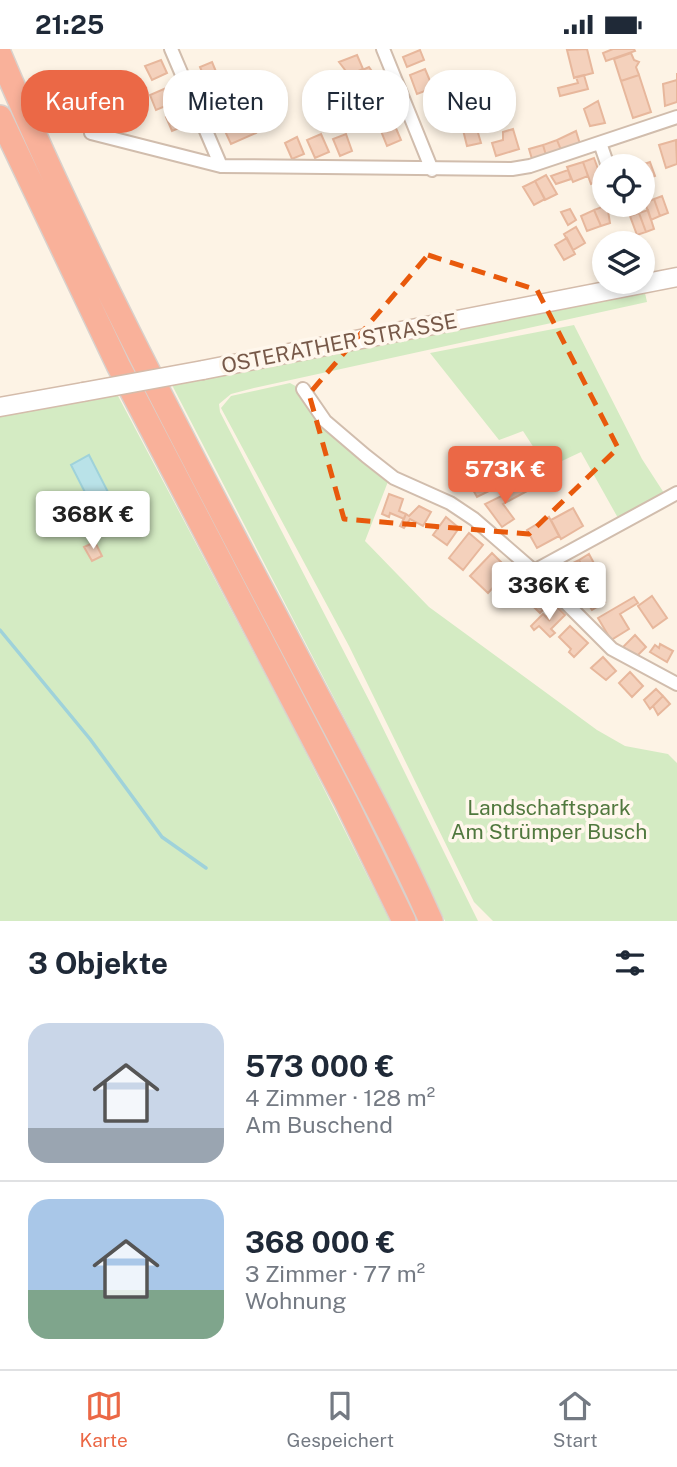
<!DOCTYPE html>
<html lang="de">
<meta charset="utf-8">
<style>
body{margin:0;font-family:"Public Sans",sans-serif;background:#f2f2f3;color:#1f2937;height:100vh;display:flex;flex-direction:column;font-size:26px;white-space:nowrap}
*{box-sizing:border-box;margin:0}
p{font-size:23px;color:#747a83}
.icon{flex:none;width:38px;height:38px;fill:none;stroke:currentColor;stroke-width:2;stroke-linecap:round;stroke-linejoin:round}
.map{position:relative;height:872px;overflow:hidden}
.sheet{display:flex;flex-direction:column;background:#fff;flex:1}
.sheet>*{flex:none}
.hud{position:absolute;left:21px;top:21px;width:635px;height:63px;display:flex;gap:14px}
.controls{position:absolute;left:592px;top:105px;display:grid;gap:14px}
.controls a{display:grid;place-items:center;width:63px;height:63px;border-radius:50%;background:#fff;box-shadow:0 4px 10px #0003;font-size:35px}
.price{position:absolute;translate:-50% -60px;padding:0 16px;border-radius:7px;background:#fff;color:#222;font-size:23px;line-height:46px;filter:drop-shadow(0 2px 4px #0008)}
.price::after{content:'';position:absolute;left:50%;top:42px;width:21px;height:16px;margin-left:-10px;background:inherit;clip-path:polygon(0 0,100% 0,50% 100%)}
.price.current{background:#eb6846;color:#fff}
ul{padding:0;list-style:none}
li{display:flex;align-items:center;gap:21px;height:175px;padding:0 28px}
li+li{border-top:2px solid #e0e1e3}
li span{display:grid;place-items:center;flex:none;width:196px;height:140px;border-radius:21px;color:#555}
li>.icon{margin-inline-start:auto}
span .icon{width:84px;height:84px;fill:#fffc;stroke-width:1}
li b{font-size:30px}
h2{display:flex;justify-content:space-between;align-items:center;height:84px;padding:0 28px;font-size:30px}
.pill{padding:0 24px;border-radius:28px;background:#fff;box-shadow:0 4px 10px #0003;font-size:24px;line-height:63px}
.pill.current{background:#eb6846;color:#fff}
.status{display:flex;justify-content:space-between;align-items:center;height:49px;padding:0 35px;background:#fff;direction:ltr}
.status svg{height:19px;fill:currentColor}
.tab-bar{display:flex;justify-content:space-around;align-items:center;height:98px;border-top:2px solid #e0e1e3;background:#fff;font-size:19px;color:#747a83}
.tab-bar a{display:grid;justify-items:center;gap:4px}
.tab-bar .current{color:#eb6846}
.map>svg:first-child{display:block}
.green{fill:#d4ebc3}
.water{fill:#b9e2e8;stroke:#9fd2da;stroke-width:2}
.lines{fill:none;stroke-linecap:round;stroke-linejoin:round}
.stream{stroke:#9fd2da;stroke-width:3.5}
.building{fill:#f4d1bc;stroke:#e7b79c;stroke-width:2}
.street-casing{stroke:#d1bdad;stroke-width:16}
.secondary-casing{stroke:#d4bcab;stroke-width:21}
.highway-casing{stroke:#d9d1cc;stroke-width:26}
.street{stroke:#fff;stroke-width:12}
.secondary{stroke:#fff;stroke-width:18}
.highway{stroke:#f9b19a;stroke-width:23}
.secondary-bridge-casing{stroke:#d4bcab;stroke-width:21;stroke-linecap:butt}
.secondary-bridge{stroke:#fff;stroke-width:18}
.marked{fill:none;stroke:#e8590c;stroke-width:5;stroke-dasharray:14 9;stroke-linejoin:round}
.labels{text-anchor:middle;dominant-baseline:central;stroke-width:7;stroke-linejoin:round;paint-order:stroke}
.street-label{font-size:21px;fill:#775949;stroke:#fff7ec}
.park-label{font-size:21px;fill:#50783e;stroke:#fff7ec}
</style>
<div class="status"><b>21:25</b><svg viewBox="0 0 49 12"><path d="M0 12V9h3v3zM5 12V6h3v6zM10 12V3h3v9zM15 12V0h3v12zM26 1h20v11H26zM47 4h2v5h-2z"/></svg></div>
<div class="map">
<svg width="677" height="872" viewBox="0 0 677 872">
<rect width="100%" height="100%" fill="#fdf3e5"/>
<path class="green" d="M645,244L647,253L254,339L231,345L219,355L220,363L372,657L478,872H445L377,732L172,336Z
M574,276L642,410L664,444L618,469L581,403L547,419L523,382L499,391L430,304Z
M290,334L299,339L389,430L365,492L429,558L597,681L625,697L668,705L677,714V872H493L474,853L349,597L221,359L231,347Z
M117,345L294,680L390,872H0V366Z"/>
<path class="water" d="M89,406L109,445L91,455L71,416Z"/>
<g class="lines">
<path class="stream" d="M0,581L90,690L162,788L206,819"/>
</g>
<path class="building" d="M587,0L593,24L574,29L567,1Z
M613,0H634L635,2L606,12L603,4Z
M420,1L424,11L407,18L403,8Z
M631,4L634,11L639,13L636,18L639,26L621,32L614,10Z
M357,6L363,20L349,26L339,13Z
M161,11L167,24L152,31L145,17Z
M212,13L217,25L205,30L200,18Z
M369,18L376,28L370,31L374,42L360,48L351,26Z
M425,20L433,39L417,45L410,26Z
M677,24V53L665,57L663,35L677,31Z
M584,26L588,40L560,47L558,39L578,34L576,28Z
M639,26L651,63L633,69L621,32Z
M173,36L180,51L156,61L150,46Z
M231,37L239,54L218,62L211,46Z
M356,39L360,48L343,55L340,48Z
M362,47L366,55L351,61L348,53Z
M377,49L379,53L387,50L392,62L376,68L370,52Z
M598,52L605,74L590,77L584,60Z
M183,60L189,75L172,82L166,68Z
M249,68L256,84L231,95L224,80Z
M395,77L401,91L387,97L381,82Z
M476,77L481,94L467,97L463,81Z
M513,80L519,100L496,107L492,94L503,91V83Z
M576,82L580,95L561,101L557,91Z
M321,85L329,103L315,109L307,91Z
M346,85L352,102L340,107L333,90Z
M297,88L304,105L292,110L285,94Z
M557,91L561,101L546,106L543,96Z
M676,91L677,115L666,119L659,96Z
M543,96L546,106L532,110L529,100Z
M594,109L602,131L591,135L583,113Z
M583,113L588,127L573,133L567,118Z
M650,113L655,127L642,132V117H638Z
M568,121L571,130L556,135L551,127Z
M546,126L557,145L545,151L535,132Z
M535,132L545,150L534,156L523,138Z
M662,147L668,164L660,167L654,150Z
M654,150L660,167L651,171L645,154Z
M607,156L610,174L601,177L594,161Z
M570,160L576,171L568,176L561,163Z
M594,161L601,177L587,182L581,167Z
M648,161L654,180L646,183L639,164Z
M639,164L646,183L637,186L630,167Z
M576,178L585,194L573,201L564,185Z
M567,189L575,205L564,211L555,196Z
M470,410L479,426L462,435L454,418Z
M484,423L493,440L477,448L468,432Z
M526,435L529,441L503,455L514,470L502,478L485,455Z
M389,445L403,450L399,462L406,465L404,470L390,464L389,468L382,465Z
M419,457L431,463L423,477L410,470L404,479L400,477L406,465L409,467Z
M573,459L583,477L561,490L551,471Z
M446,468L459,479L447,496L433,486Z
M549,468L559,487L537,499L527,481Z
M469,484L483,496L463,521L449,509Z
M95,493L102,507L92,512L84,498Z
M492,504L509,521L488,544L470,527Z
M589,505L597,520L587,526L579,511Z
M579,511L587,526L577,531L569,516Z
M523,521L554,549L540,564L510,535Z
M597,541L605,553L592,561L584,549Z
M652,547L667,569L653,579L638,557Z
M634,548L638,554L620,565L629,580L611,591L598,569Z
M557,558L565,566L551,580L555,584L550,588L539,577L534,581L531,577L543,565L550,572L547,567Z
M570,577L588,594L574,608L569,603L571,600L559,588Z
M635,586L646,598L637,607L623,598Z
M660,595L673,602L667,613L650,603L655,596L659,599Z
M603,608L616,622L606,631L591,619Z
M630,623L643,637L632,648L619,634Z
M656,640L663,647L650,660L644,651Z
M663,647L670,655L658,666L653,657Z"/>
<g class="lines">
<g class="street-casing">
<path id="street" d="M171,0L221,117
M383,0L432,121
M91,84L221,117L512,120L530,117L677,68
M600,94L608,117
M303,340L325,372L366,407L394,429L450,454L474,470L534,522L612,600L677,635
M534,522L677,444"/>
</g>
<g class="secondary-casing">
<path id="secondary" d="M203,321L677,228
M0,358L83,343"/>
</g>
<g class="highway-casing">
<path id="highway" d="M0,6C85,208 188,400 290,594C338,686 389,777 431,872
M0,68L118,316L346,753L404,872"/>
</g>
<use href="#street" class="street"/>
<use href="#secondary" class="secondary"/>
<use href="#highway" class="highway"/>
<g class="secondary-bridge-casing">
<path id="secondary-bridge" d="M83,343L203,321"/>
</g>
<use href="#secondary-bridge" class="secondary-bridge"/>
</g>
<path class="marked" d="M428,206L537,241L618,399L529,485L344,470L309,345Z"/>
<g class="labels">
<g class="street-label">
<text transform="translate(339 294) rotate(-11)">OSTERATHER STRASSE</text>
</g>
<g class="park-label">
<text x="549" y="758">Landschaftspark<tspan x="549" dy="24">Am Strümper Busch</tspan></text>
</g>
</g>
</svg>
<div class="controls">
<a><svg class="icon" aria-label="locate" viewBox="0 0 24 24"><circle cx="12" cy="12" r="6"/><path d="M12 2v4M12 18v4M2 12h4M18 12h4"/></svg></a>
<a><svg class="icon" aria-label="layers" viewBox="0 0 24 24"><path d="M12 4l9 5-9 5-9-5zM3 14l9 5 9-5"/></svg></a>
</div>
<b class="price current" style="left:505px;top:457px">573K €</b>
<b class="price" style="left:93px;top:502px">368K €</b>
<b class="price" style="left:549px;top:573px">336K €</b>
<div class="hud">
<a class="pill current">Kaufen</a>
<a class="pill">Mieten</a>
<a class="pill">Filter</a>
<a class="pill">Neu</a>
</div>
</div>
<section class="sheet">
<h2>3 Objekte<svg class="icon" aria-label="filters" viewBox="0 0 24 24"><path d="M4 7h16M4 17h16"/><circle cx="9" cy="7" r="2"/><circle cx="15" cy="17" r="2"/></svg></h2>
<ul>
<li><span style="background:linear-gradient(#c9d6e8 75%,#9aa5b1 0)"><svg class="icon" aria-label="home" viewBox="0 0 24 24"><path d="M3 11l9-7 9 7M6 9v11h12V9"/></svg></span><div><b>573 000 €</b><p>4 Zimmer · 128 m²</p><p>Am Buschend</p></div></li>
<li><span style="background:linear-gradient(#a9c7e8 65%,#7fa58c 0)"><svg class="icon" aria-label="home" viewBox="0 0 24 24"><path d="M3 11l9-7 9 7M6 9v11h12V9"/></svg></span><div><b>368 000 €</b><p>3 Zimmer · 77 m²</p><p>Wohnung</p></div></li>
</ul>
</section>
<nav class="tab-bar">
<a class="current"><svg class="icon" aria-label="map" viewBox="0 0 24 24"><path d="M3 6l6-2 6 2 6-2v14l-6 2-6-2-6 2zM9 4v14M15 6v14"/></svg>Karte</a>
<a><svg class="icon" aria-label="saved" viewBox="0 0 24 24"><path d="M7 4h10v16l-5-4-5 4z"/></svg>Gespeichert</a>
<a><svg class="icon" aria-label="home" viewBox="0 0 24 24"><path d="M3 11l9-7 9 7M6 9v11h12V9"/></svg>Start</a>
</nav>
